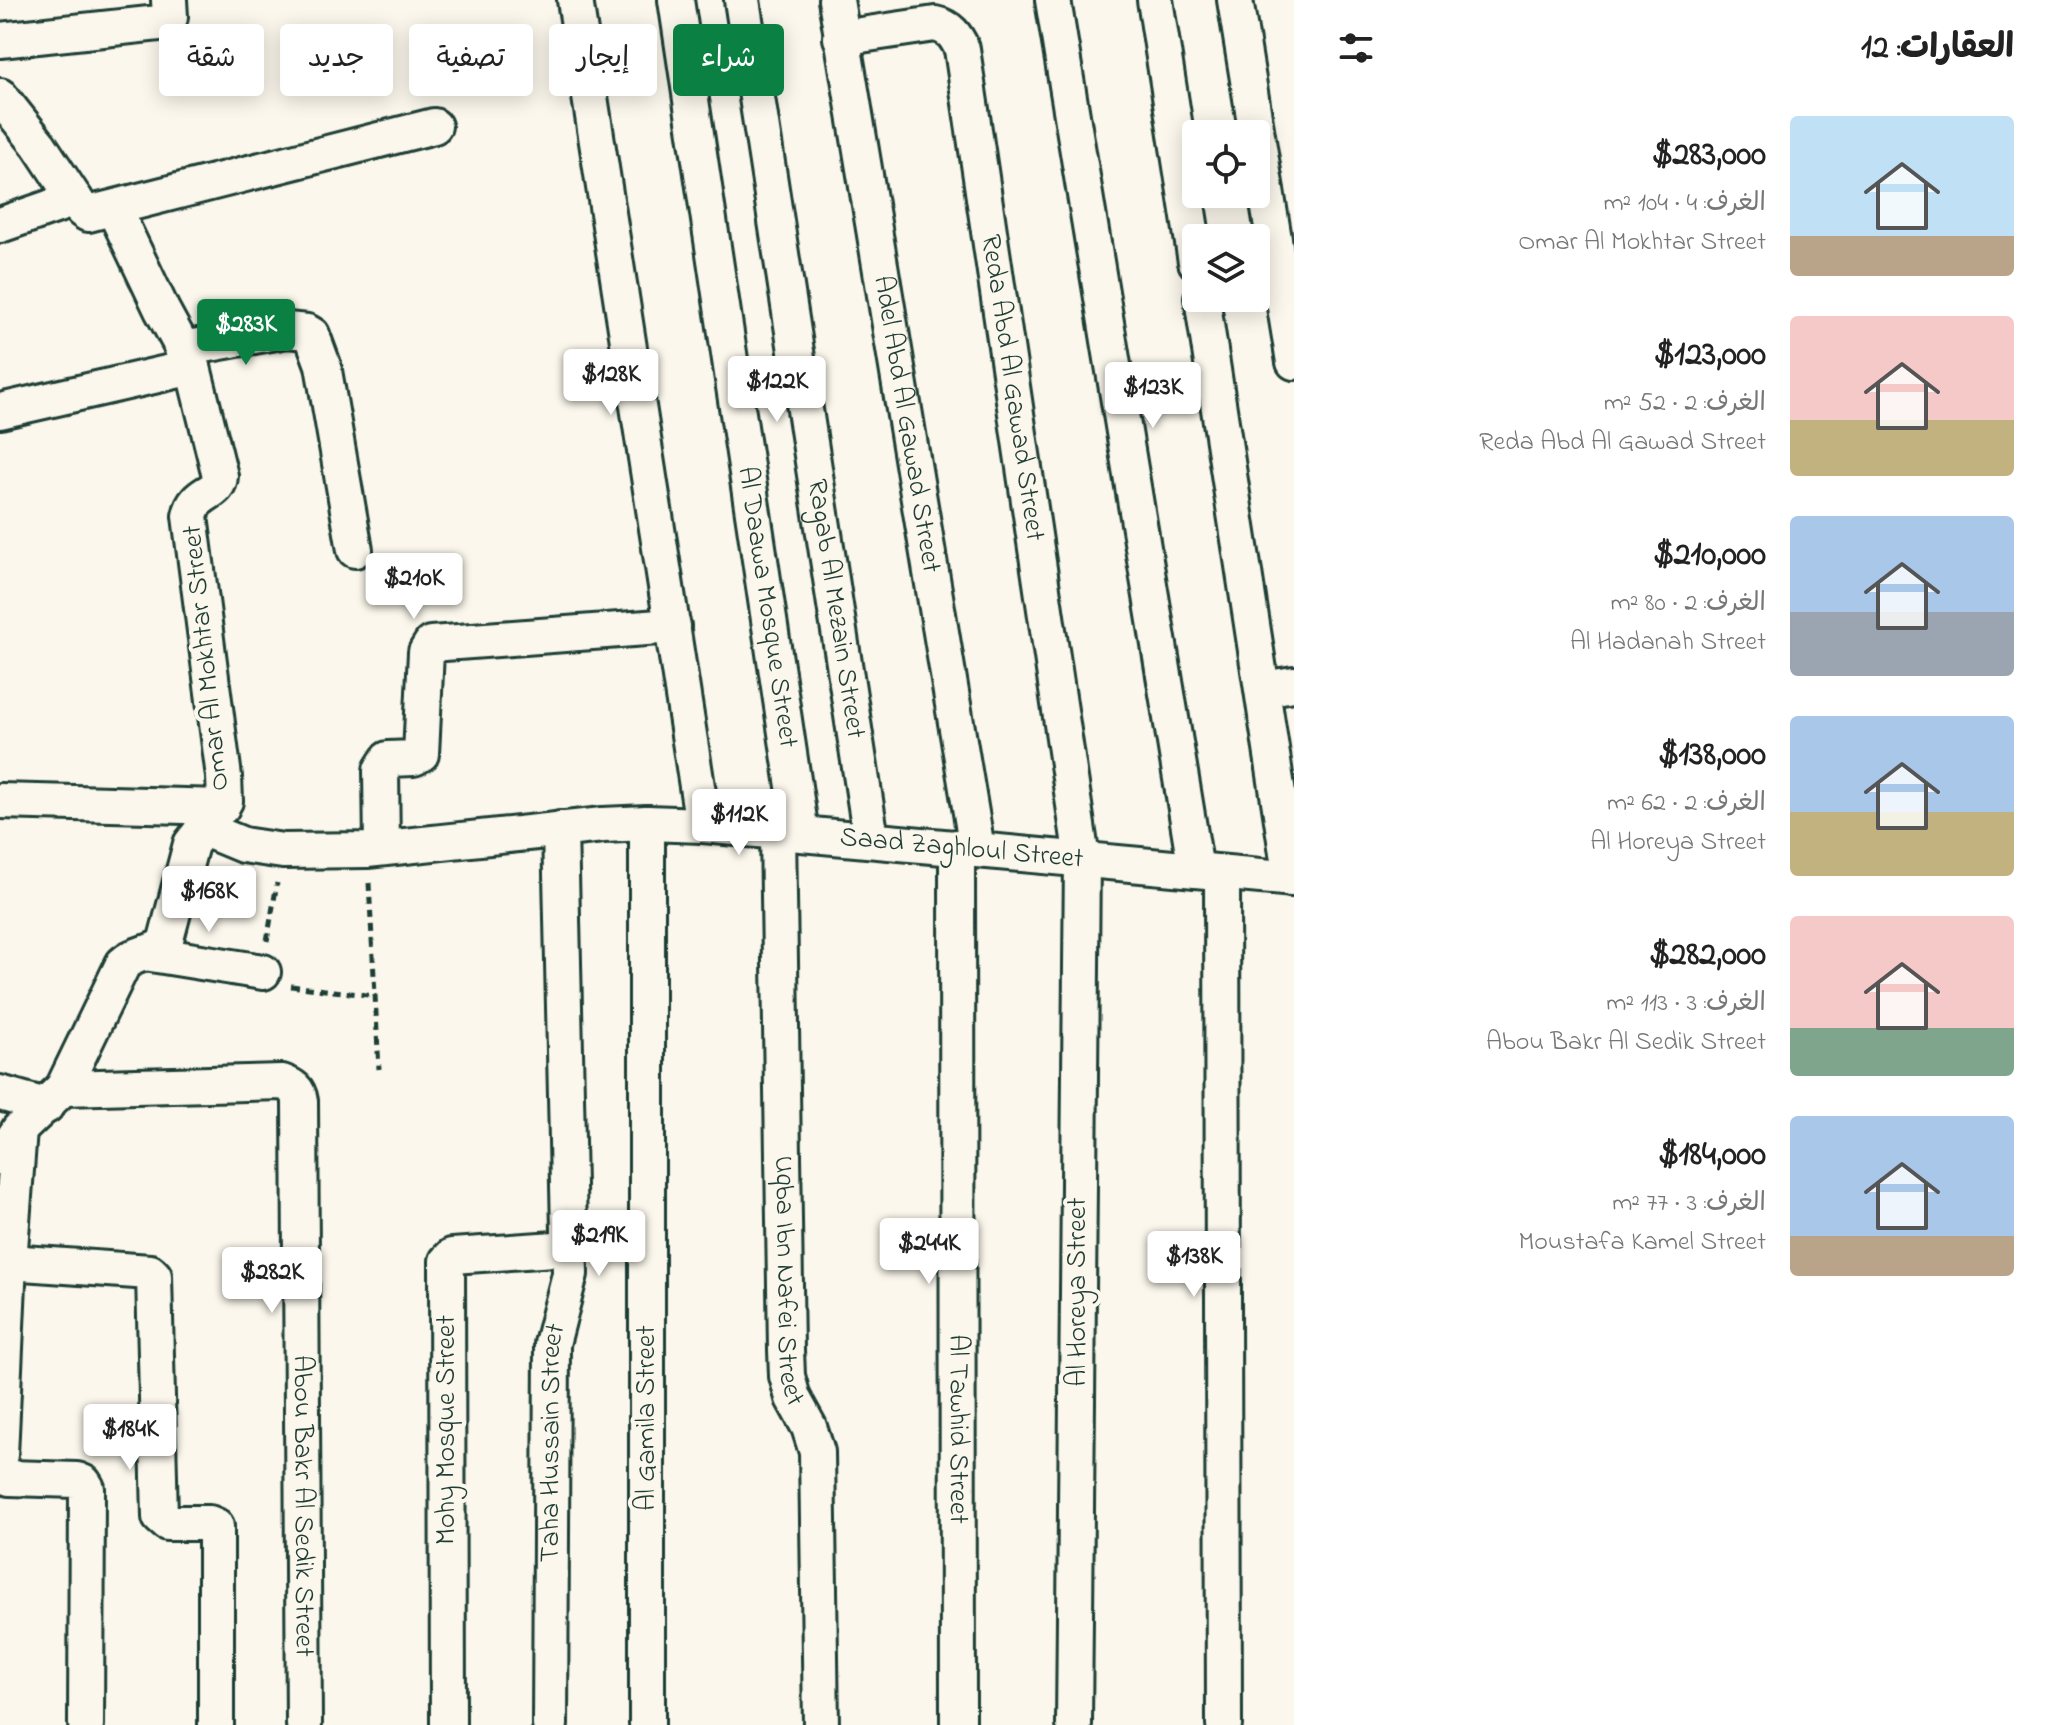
<!DOCTYPE html>
<html lang="ar">
<meta charset="utf-8">
<style>
body{margin:0;font-family:"Indie Flower","Playpen Sans Arabic",sans-serif;background:#f6f6f6;color:#222;direction:rtl;height:100vh;display:flex;flex-direction:column;font-size:30px;white-space:nowrap}
*{box-sizing:border-box;margin:0}
p{font-size:26px;color:#767676}
.icon{flex:none;width:44px;height:44px;fill:none;stroke:currentColor;stroke-width:2;stroke-linecap:round;stroke-linejoin:round}
.map{position:relative;flex:1;overflow:hidden;direction:ltr}
.details{display:flex;flex-direction:column;background:#fff;width:760px}
.details>*{flex:none}
.banner{position:absolute;left:24px;top:24px;width:760px;height:72px;direction:rtl;display:flex;gap:16px}
.controls{position:absolute;left:1182px;top:120px;display:grid;gap:16px}
.controls a{display:grid;place-items:center;width:88px;height:88px;border-radius:8px;background:#fff;box-shadow:0 4px 20px #0003;font-size:40px}
.price{position:absolute;translate:-50% -68px;padding:0 18px;border-radius:8px;background:#fff;color:#222;font-size:26px;line-height:52px;filter:drop-shadow(0 2px 4px #0008)}
.price::after{content:'';position:absolute;left:50%;top:48px;width:24px;height:18px;margin-left:-12px;background:inherit;clip-path:polygon(0 0,100% 0,50% 100%)}
.price.on{background:#0b8043;color:#fff}
ul{padding:0;list-style:none}
li{display:flex;align-items:center;gap:24px;height:200px;padding:0 40px}
li span{display:grid;place-items:center;flex:none;width:224px;height:160px;border-radius:8px;color:#555}
li>.icon{margin-inline-start:auto}
span .icon{width:96px;height:96px;fill:#fffc;stroke-width:1}
li b{font-size:34px}
h2{display:flex;justify-content:space-between;align-items:center;height:96px;padding:0 40px;font-size:34px}
.tag{padding:0 28px;border-radius:8px;background:#fff;box-shadow:0 4px 20px #0003;font-size:28px;line-height:72px}
.tag.on{background:#0b8043;color:#fff}
main{display:flex;flex:1;min-height:0}
.map>svg:first-child{display:block}
.lines{fill:none;stroke-linecap:round;stroke-linejoin:round}
.street-casing{stroke:#1f3d34;stroke-width:40}
.path{stroke:#1f3d34;stroke-width:5;stroke-dasharray:8 6;stroke-linecap:butt}
.street{stroke:#fbf7ec;stroke-width:34}
.labels{text-anchor:middle;dominant-baseline:central;stroke-width:8;stroke-linejoin:round;paint-order:stroke}
.street-label{font-size:28px;fill:#1f3d34;stroke:#fbf7ec}
</style>
<main>
<section class="details">
<h2>العقارات: 12<svg class="icon" aria-label="filters" viewBox="0 0 24 24"><path d="M4 7h16M4 17h16"/><circle cx="9" cy="7" r="2"/><circle cx="15" cy="17" r="2"/></svg></h2>
<ul>
<li><span style="background:linear-gradient(#bfe0f5 75%,#b9a48a 0)"><svg class="icon" aria-label="home" viewBox="0 0 24 24"><path d="M3 11l9-7 9 7M6 9v11h12V9"/></svg></span><div><b>$283,000</b><p>الغرف: 4 · 104 m²</p><p>Omar Al Mokhtar Street</p></div></li>
<li><span style="background:linear-gradient(#f6c9c9 65%,#c2b280 0)"><svg class="icon" aria-label="home" viewBox="0 0 24 24"><path d="M3 11l9-7 9 7M6 9v11h12V9"/></svg></span><div><b>$123,000</b><p>الغرف: 2 · 52 m²</p><p>Reda Abd Al Gawad Street</p></div></li>
<li><span style="background:linear-gradient(#a9c7e8 60%,#9aa5b1 0)"><svg class="icon" aria-label="home" viewBox="0 0 24 24"><path d="M3 11l9-7 9 7M6 9v11h12V9"/></svg></span><div><b>$210,000</b><p>الغرف: 2 · 80 m²</p><p>Al Hadanah Street</p></div></li>
<li><span style="background:linear-gradient(#a9c7e8 60%,#c2b280 0)"><svg class="icon" aria-label="home" viewBox="0 0 24 24"><path d="M3 11l9-7 9 7M6 9v11h12V9"/></svg></span><div><b>$138,000</b><p>الغرف: 2 · 62 m²</p><p>Al Horeya Street</p></div></li>
<li><span style="background:linear-gradient(#f6c9c9 70%,#7fa58c 0)"><svg class="icon" aria-label="home" viewBox="0 0 24 24"><path d="M3 11l9-7 9 7M6 9v11h12V9"/></svg></span><div><b>$282,000</b><p>الغرف: 3 · 113 m²</p><p>Abou Bakr Al Sedik Street</p></div></li>
<li><span style="background:linear-gradient(#a9c7e8 75%,#b9a48a 0)"><svg class="icon" aria-label="home" viewBox="0 0 24 24"><path d="M3 11l9-7 9 7M6 9v11h12V9"/></svg></span><div><b>$184,000</b><p>الغرف: 3 · 77 m²</p><p>Moustafa Kamel Street</p></div></li>
</ul>
</section>
<div class="map">
<svg width="1294" height="1725" viewBox="0 0 1294 1725">
<rect width="100%" height="100%" fill="#fbf7ec"/>
<filter id="ink" filterUnits="userSpaceOnUse"><feTurbulence type="fractalNoise" baseFrequency=".0125" numOctaves="2"/><feDisplacementMap in="SourceGraphic" scale="16" xChannelSelector="R" yChannelSelector="G"/><feConvolveMatrix kernelMatrix="1 2 1 2 8 2 1 2 1" color-interpolation-filters="sRGB"/></filter>
<g filter="url(#ink)">
<g class="lines">
<g class="street-casing">
<g id="street">
<path d="M575,0L703,825"/>
<path id="s1" d="M676,0L801,833"/>
<path id="s2" d="M742,0L871,839"/>
<path id="s3" d="M836,0L977,849"/>
<path d="M1053,0L1196,870"/>
<path d="M1155,0L1196,262"/>
<path d="M1235,0L1294,362"/>
<path id="s4" d="M841,38L935,24C950,27 956,36 962,49L1082,859L1074,1725"/>
<path d="M0,40L159,23L170,17L169,0"/>
<path d="M0,96L39,145L82,210L88,214L434,126"/>
<path d="M0,225L75,199"/>
<path d="M1202,298L1291,879"/>
<path d="M182,349L287,330L307,332L312,335L323,365L355,550"/>
<path d="M0,411L193,367"/>
<path d="M1263,689L1294,684"/>
<path d="M0,801L222,807"/>
<path d="M647,823V1725"/>
<path id="s5" d="M202,828L243,845L283,851L367,850L603,825L647,823L703,825L1294,879"/>
<path id="s6" d="M778,831L786,1350L787,1376L793,1398L809,1427L817,1452L821,1725"/>
<path id="s7" d="M957,847L958,1725"/>
<path d="M382,848L381,770L388,759L414,758L421,754L426,652L431,644L673,626"/>
<path d="M1222,873L1224,1725"/>
<path d="M145,953L263,972"/>
<path id="s8" d="M63,1088L282,1082C293,1086 298,1089 300,1101L304,1725"/>
<path d="M0,1093L46,1106"/>
<path d="M0,1158L19,1130L63,1088L123,964C135,952 153,955 165,943L191,844L225,801L224,777L190,516C195,490 219,496 220,476L193,367L162,310L114,209"/>
<path d="M9,1262L150,1272L154,1276L160,1517L167,1523H209L216,1526V1725"/>
<path d="M0,1455L9,1262L19,1130"/>
<path d="M0,1469L3,1475L10,1478L77,1480L84,1483L87,1488L86,1725"/>
<path d="M448,1725L447,1261L452,1256L570,1248"/>
<path id="s9" d="M550,1725L552,1344L570,1274L560,829"/>
</g>
</g>
<path class="path" d="M369,883L379,1069
M267,941L277,883
M291,986L376,996"/>
<use href="#street" class="street"/>
</g>
</g>
<g class="labels">
<g class="street-label">
<text stroke="none"><textPath href="#s4" startOffset="476">Reda Abd Al Gawad Street</textPath></text>
<text stroke="none"><textPath href="#s3" startOffset="430">Adel Abd Al Gawad Street</textPath></text>
<text stroke="none"><textPath href="#s1" startOffset="614">Al Daawa Mosque Street</textPath></text>
<text stroke="none"><textPath href="#s2" startOffset="616">Ragab Al Mezain Street</textPath></text>
<text transform="translate(207 658) rotate(-96)">Omar Al Mokhtar Street</text>
<text stroke="none"><textPath href="#s5" startOffset="766">Saad Zaghloul Street</textPath></text>
<text stroke="none"><textPath href="#s6" startOffset="450">Uqba Ibn Nafei Street</textPath></text>
<text transform="translate(1078 1292) rotate(-90)">Al Horeya Street</text>
<text transform="translate(647 1418) rotate(-90)">Al Gamila Street</text>
<text transform="translate(447 1430) rotate(-90)">Mohy Mosque Street</text>
<text stroke="none"><textPath href="#s7" startOffset="582">Al Tawhid Street</textPath></text>
<text stroke="none"><textPath href="#s9" startOffset="282">Taha Hussain Street</textPath></text>
<text stroke="none"><textPath href="#s8" startOffset="652">Abou Bakr Al Sedik Street</textPath></text>
</g>
</g>
</svg>
<div class="controls">
<a><svg class="icon" aria-label="locate" viewBox="0 0 24 24"><circle cx="12" cy="12" r="6"/><path d="M12 2v4M12 18v4M2 12h4M18 12h4"/></svg></a>
<a><svg class="icon" aria-label="layers" viewBox="0 0 24 24"><path d="M12 4l9 5-9 5-9-5zM3 14l9 5 9-5"/></svg></a>
</div>
<b class="price on" style="left:246px;top:367px">$283K</b>
<b class="price" style="left:611px;top:417px">$128K</b>
<b class="price" style="left:777px;top:424px">$122K</b>
<b class="price" style="left:1153px;top:430px">$123K</b>
<b class="price" style="left:414px;top:621px">$210K</b>
<b class="price" style="left:739px;top:857px">$112K</b>
<b class="price" style="left:209px;top:934px">$168K</b>
<b class="price" style="left:599px;top:1278px">$219K</b>
<b class="price" style="left:929px;top:1286px">$244K</b>
<b class="price" style="left:1194px;top:1299px">$138K</b>
<b class="price" style="left:272px;top:1315px">$282K</b>
<b class="price" style="left:130px;top:1472px">$184K</b>
<div class="banner">
<a class="tag on">شراء</a>
<a class="tag">إيجار</a>
<a class="tag">تصفية</a>
<a class="tag">جديد</a>
<a class="tag">شقة</a>
</div>
</div>
</main>
